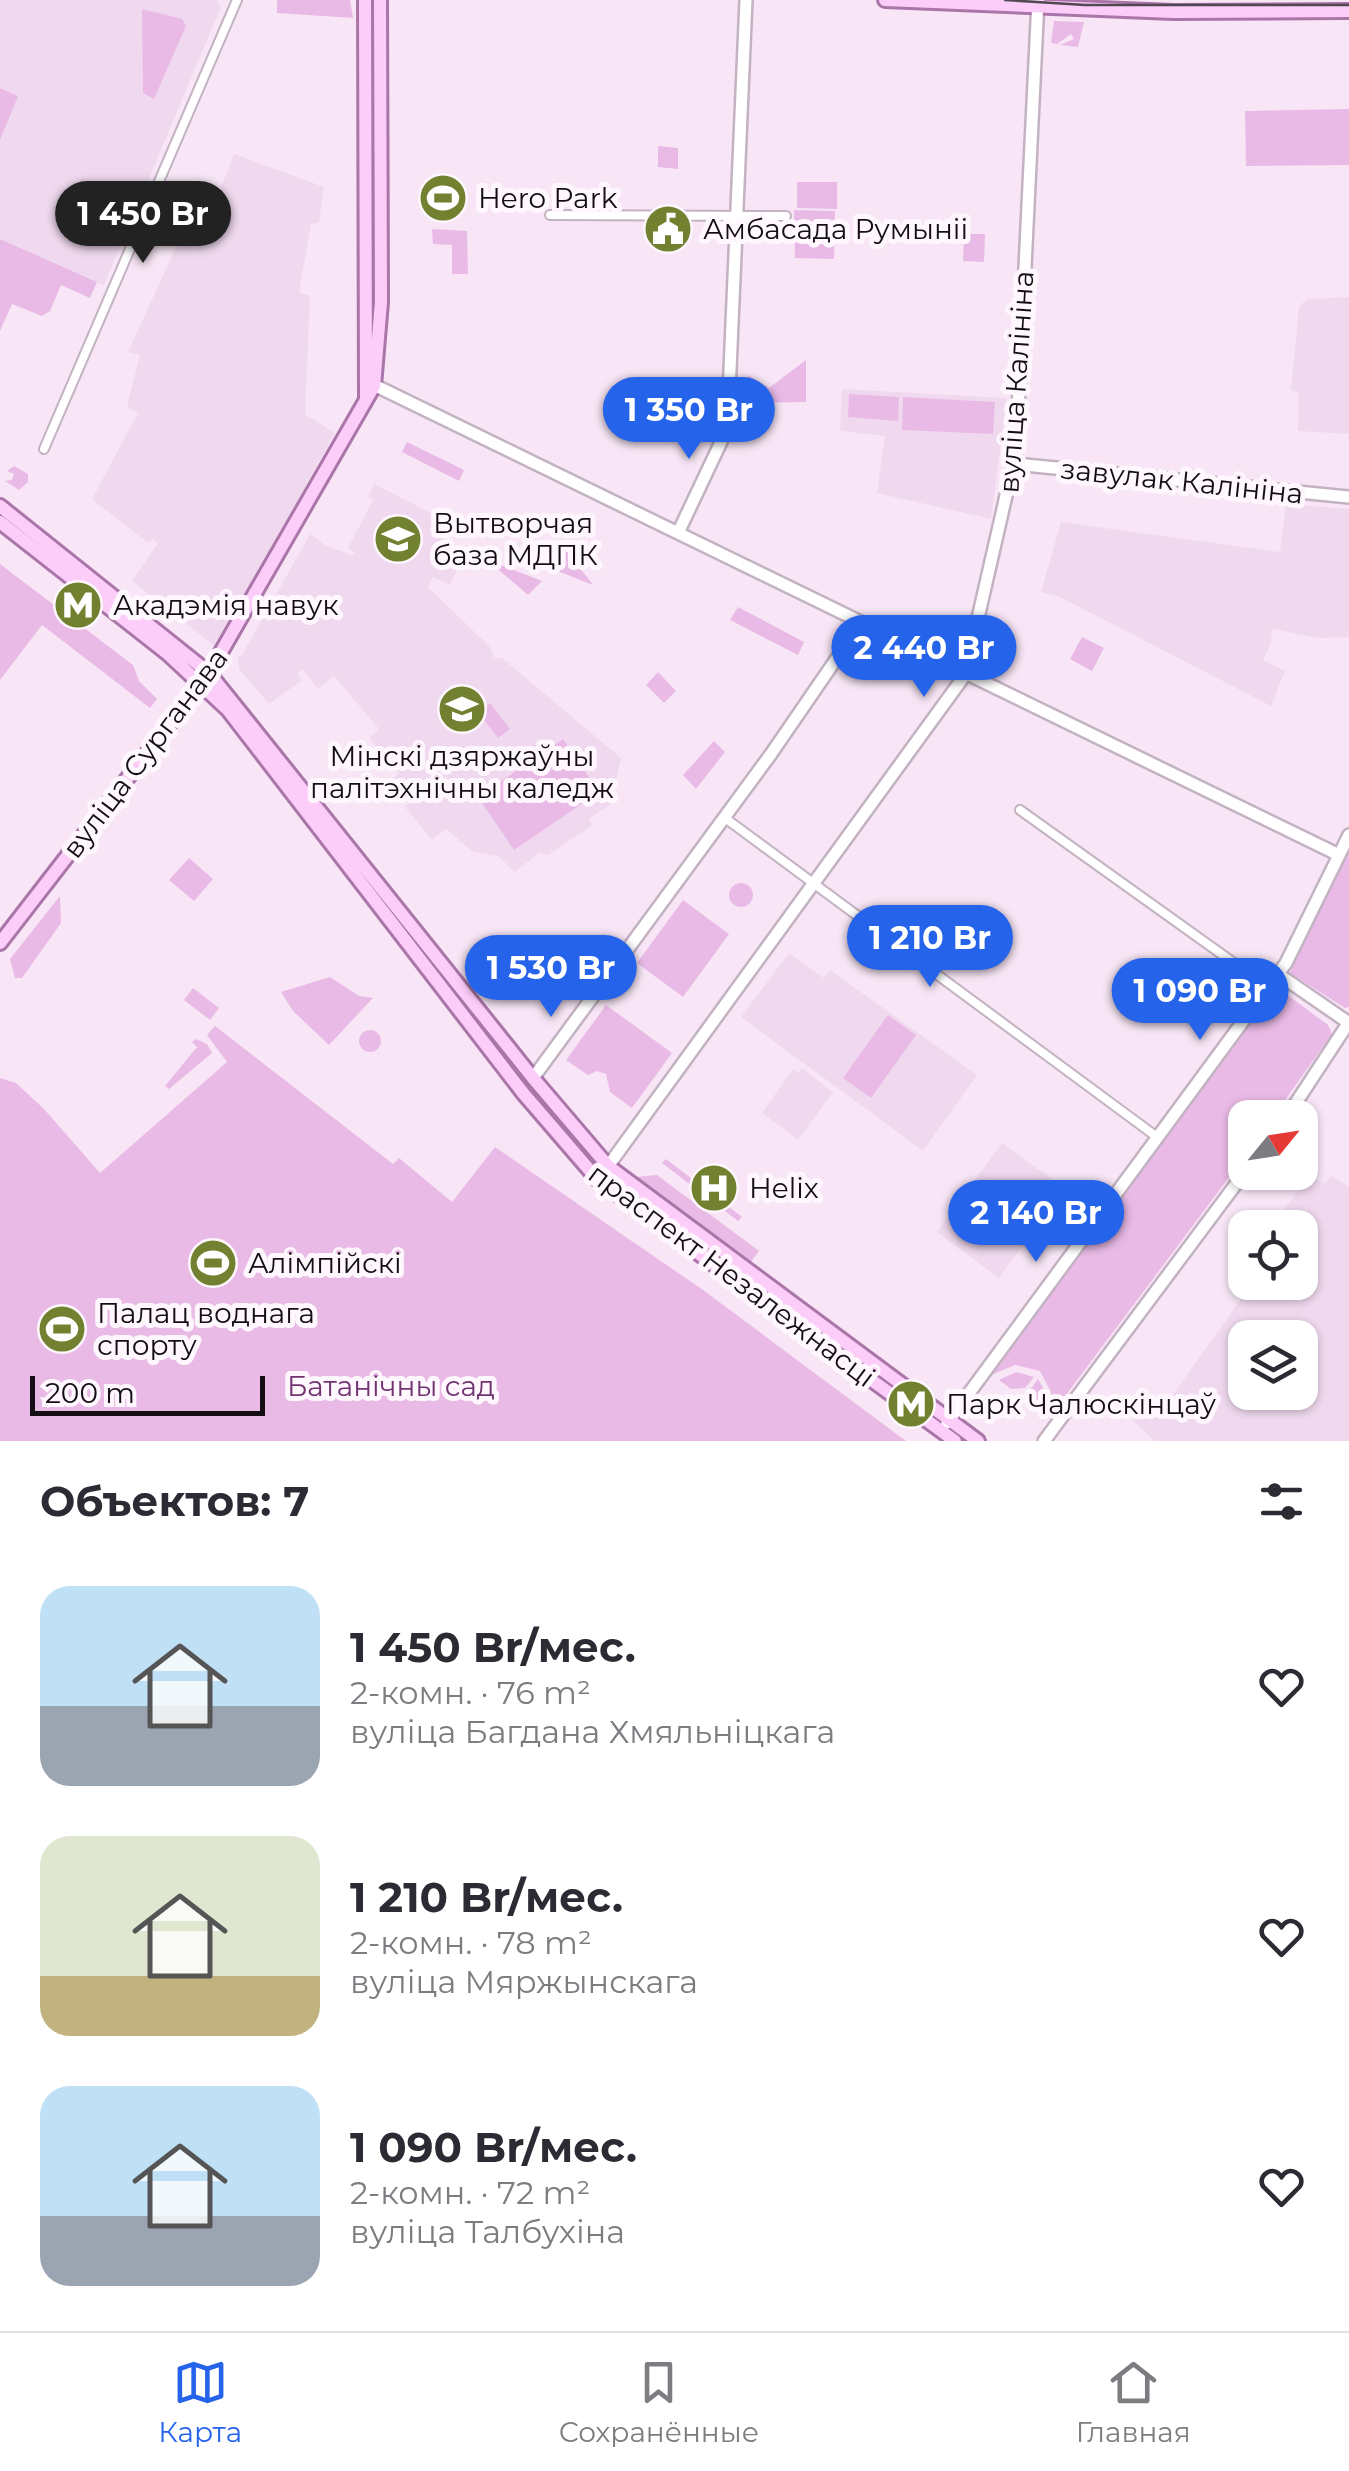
<!DOCTYPE html>
<html lang="ru">
<meta charset="utf-8">
<style>
body{margin:0;font-family:Montserrat,sans-serif;background:#f2f2f3;color:#2b2b33;height:100vh;display:flex;flex-direction:column;font-size:38px;white-space:nowrap}
*{box-sizing:border-box;margin:0}
p{font-size:32px;color:#7c7c81}
.icon{flex:none;width:55px;height:55px;fill:none;stroke:currentColor;stroke-width:2;stroke-linecap:round;stroke-linejoin:round}
.map{position:relative;height:1441px;overflow:hidden}
.panel{display:flex;flex-direction:column;background:#fff;flex:1}
.panel>*{flex:none}
.needle{width:65px;rotate:60deg}
.controls{position:absolute;left:1228px;top:1100px;display:grid;gap:20px}
.controls a{display:grid;place-items:center;width:90px;height:90px;border-radius:20px;background:#fff;box-shadow:0 2px 8px #0004;font-size:50px}
.scale{position:absolute;left:30px;bottom:25px;width:235px;box-sizing:border-box;padding-left:10px;border:5px solid #140e14;border-top:0;font-size:28px;line-height:35px;white-space:nowrap;color:#140e14;-webkit-text-stroke:8px #fef7fd;paint-order:stroke}
.price{position:absolute;translate:-50% -85px;padding:0 22px;border-radius:35px;background:#2563eb;color:#fff;font-size:32px;line-height:65px;filter:drop-shadow(0 2px 5px #0008)}
.price::after{content:'';position:absolute;left:50%;top:60px;width:30px;height:22px;margin-left:-15px;background:inherit;clip-path:polygon(0 0,100% 0,50% 100%)}
.price.on{background:#222;color:#fff}
ul{padding:0;list-style:none}
li{display:flex;align-items:center;gap:30px;height:250px;padding:0 40px}
li span{display:grid;place-items:center;flex:none;width:280px;height:200px;border-radius:30px;color:#555}
li>.icon{margin-inline-start:auto}
span .icon{width:120px;height:120px;fill:#fffc;stroke-width:1}
li b{font-size:42px}
h2{display:flex;justify-content:space-between;align-items:center;height:120px;padding:0 40px;font-size:42px}
.tabs{display:flex;justify-content:space-around;align-items:center;height:140px;border-top:2px solid #e1e1e2;background:#fff;font-size:28px;color:#7c7c81}
.tabs a{display:grid;justify-items:center;gap:5px}
.tabs .on{color:#2563eb}
.map>svg:first-child{display:block}
.built{fill:#f0d9ef;fill-rule:evenodd}
.green{fill:#e9bae6}
.lines{fill:none;stroke-linecap:round;stroke-linejoin:round}
.street-casing{stroke:#c3b2c2;stroke-width:12}
.secondary-casing{stroke:#c3b2c2;stroke-width:16}
.primary-casing{stroke:#aa75a8;stroke-width:18}
.street{stroke:#fff;stroke-width:8}
.secondary{stroke:#fff;stroke-width:11}
.primary{stroke:#fdcdfa;stroke-width:12}
.tram{stroke:#514851;stroke-width:2.5}
.labels{text-anchor:middle;dominant-baseline:central;stroke-width:10;stroke-linejoin:round;paint-order:stroke}
.poi-label{font-size:28px;fill:#140e14;stroke:#fef7fd;text-anchor:start}
.street-label{font-size:28px;fill:#140e14;stroke:#fef7fd}
.park-label{font-size:28px;fill:#713470;stroke:#fef7fd}
</style>
<div class="map">
<svg width="1349" height="1441" viewBox="0 0 1349 1441">
<rect width="100%" height="100%" fill="#f8e6f6"/>
<path class="built" d="M0,0H217L221,7L104,285L0,239Z
M234,154L324,187L319,223L311,224L299,292L310,296L305,414L335,433L216,647L132,581L158,543L152,539L148,543L92,499L138,413L127,406L140,355L128,352L187,223L210,216Z
M1349,297V434L1298,431L1299,393L1291,390L1299,306L1308,299Z
M842,389L1007,398L991,519L877,493L885,436L840,431Z
M374,484L437,516L429,531L466,552L450,585L433,577L428,587L489,646L495,658H502L621,758L611,804L589,819L592,825L548,855L539,853L515,872L498,856L473,852L446,829L432,840L405,807L412,800L394,778L399,773L369,738L379,729L334,676L318,689L302,669L297,674L302,680L269,704L239,669L238,656L242,655L310,534L325,545L351,555L355,553L348,548L373,500L368,496Z
M1286,504L1349,509V637L1320,638L1272,629L1271,643L1263,660L1285,671L1271,706L1058,596L1041,592L1061,522L1280,552Z
M789,953L824,978L830,970L977,1075L923,1151L741,1017Z
M802,1068L833,1092L798,1140L762,1113L793,1069L799,1073Z
M1002,1143L1065,1188L999,1278L937,1232Z
M1310,1174L1323,1184L1332,1176L1349,1187V1441H1155L1134,1422L1133,1411L1162,1410L1241,1299L1237,1296L1246,1283L1300,1282V1228L1281,1227L1291,1214L1285,1209ZM1245,1338H1300V1392H1245Z"/>
<path class="green" d="M277,0H350L353,18L277,13Z
M142,9L182,19L186,26L154,99L143,93Z
M1054,21L1084,22L1078,47L1060,45L1074,39L1071,34L1057,44L1051,43Z
M0,88L18,96L0,140Z
M1349,109V165L1246,166L1245,111Z
M658,146L678,148V169L658,167Z
M797,182H837V209L797,208Z
M794,210L835,211L834,259L795,258Z
M432,229L467,231L468,274H452V245L433,244Z
M964,234H985L984,262L963,261Z
M0,239L97,282L90,298L61,285L50,311L42,316L12,304L0,331Z
M806,360V402L748,403V375L769,388Z
M849,394L899,397L898,421L848,417Z
M903,397L995,402L993,434L902,430Z
M407,442L464,470L459,481L402,452Z
M14,466L28,474V482L19,490L5,481L12,480L14,474L7,471Z
M565,549L593,585L560,572L557,564Z
M496,563L542,581L528,595L493,565Z
M0,564L133,665L139,681L157,699L150,708L42,625L0,680Z
M738,607L804,642L798,655L730,620Z
M1082,637L1104,648L1092,671L1070,659Z
M658,672L676,691L664,703L646,685Z
M490,703L510,729L498,738L478,712Z
M563,739L599,792L514,850L478,797Z
M714,741L725,752L696,789L683,775Z
M1349,845V1007L1345,1008L1290,973Z
M189,858L213,879L194,901L169,880Z
M729 895a12 12 0 1 1 24 0a12 12 0 1 1-24 0Z
M60,896L61,923L22,978H15L10,959Z
M683,900L729,934L683,997L637,963Z
M330,977L359,996L373,998L329,1045L293,1011L281,992Z
M193,988L219,1008L210,1020L184,1000Z
M1274,991H1282L1328,1025L1332,1034L1273,1117L1245,1118V1156L1048,1419L1051,1392L1040,1371L1015,1365L991,1375Z
M606,1005L672,1053L632,1108L610,1092L606,1074L597,1071L588,1075L566,1060Z
M888,1015L916,1035L871,1098L843,1078Z
M215,1026L393,1164L399,1158L452,1202L495,1147L703,1290L906,1441H0V1078L16,1083L44,1109L100,1173L227,1062L207,1035Z
M359 1041a11 11 0 1 1 22 0a11 11 0 1 1-22 0Z
M196,1039L207,1044L212,1053L169,1089L165,1086L197,1047L192,1042Z
M666,1159L742,1217L738,1221L662,1163Z
M657,1175L759,1251L750,1263L635,1177Z
M1016,1372L1034,1377L1025,1388L1011,1389L999,1380Z
M1038,1379L1047,1395L1042,1414L1031,1405L1030,1390Z"/>
<g class="lines">
<g class="street-casing">
<path id="street" d="M550,215L786,216
M44,449L237,0
M1020,810L1269,988
M725,818L1157,1137"/>
</g>
<g class="secondary-casing">
<path id="secondary" d="M368,382L1339,855
M1015,464L1349,497
M678,533L721,442L728,416L746,0
M1278,974L1349,1023
M533,1078L771,754L861,623
M1286,1118L1349,1022
M598,1180L965,675L1016,452L1038,0
M947,1423L1286,963L1349,835
M1044,1441L1245,1172"/>
</g>
<g class="primary-casing">
<path id="primary" d="M365,0L366,398
M885,0L1173,12L1349,11
M0,506L209,673L533,1078L608,1166L978,1441
M0,522L168,654L228,710L523,1093L598,1180L955,1441
M0,943L209,673L374,386L381,302L380,0"/>
</g>
<use href="#street" class="street"/>
<use href="#secondary" class="secondary"/>
<use href="#primary" class="primary"/>
<path class="tram" d="M1005,0L1085,5H1349"/>
</g>
<defs>
<g id="stadium-disc" transform="scale(2.5)"><circle r="9.5" fill="#728130" stroke="#fef7fd"/><path d="M0-5a6.5 5 0 1 0 0 10a6.5 5 0 1 0 0-10ZM-3.5-1.8h7v3.6h-7Z" fill="#fff"/></g>
<g id="civic-disc" transform="scale(2.5)"><circle r="9.5" fill="#728130" stroke="#fef7fd"/><path d="M-.6-6.5H3V-4.5H.6V-3L4-1V1h2V6H-6V1h2V-1L-.6-3ZM-1.2 2.5V6h2.4V2.5Z" fill="#fff"/></g>
<g id="university-disc" transform="scale(2.5)"><circle r="9.5" fill="#728130" stroke="#fef7fd"/><path d="M0-5L7-2L0 1L-7-2ZM-4 1L0 2.5L4 1V4Q0 6-4 4Z" fill="#fff"/></g>
<g id="metro-disc" transform="scale(2.5)"><circle r="9.5" fill="#728130" stroke="#fef7fd"/><path d="M-5.5 5V-5H-3L0 0L3-5H5.5V5H3V-.5L0 4L-3-.5V5Z" fill="#fff"/></g>
<g id="hospital-disc" transform="scale(2.5)"><circle r="9.5" fill="#728130" stroke="#fef7fd"/><path d="M-5-5h3v3.5h4V-5h3V5h-3V1.5h-4V5h-3Z" fill="#fff"/></g>
</defs>
<g fill-rule="evenodd">
<use href="#stadium-disc" x="443" y="198"/>
<use href="#civic-disc" x="668" y="229"/>
<use href="#university-disc" x="398" y="539"/>
<use href="#metro-disc" x="78" y="605"/>
<use href="#university-disc" x="462" y="709"/>
<use href="#hospital-disc" x="714" y="1188"/>
<use href="#stadium-disc" x="213" y="1263"/>
<use href="#stadium-disc" x="62" y="1329"/>
<use href="#metro-disc" x="911" y="1404"/>
</g>
<g class="labels">
<g class="poi-label">
<text x="478" y="198">Hero Park</text>
<text x="703" y="229">Амбасада Румыніі</text>
<text x="433" y="523">Вытворчая<tspan x="433" dy="32">база МДПК</tspan></text>
<text x="113" y="605">Акадэмія навук</text>
<text x="462" y="756" text-anchor="middle">Мінскі дзяржаўны<tspan x="462" dy="32">палітэхнічны каледж</tspan></text>
<text x="749" y="1188">Helix</text>
<text x="248" y="1263">Алімпійскі</text>
<text x="97" y="1313">Палац воднага<tspan x="97" dy="32">спорту</tspan></text>
<text x="946" y="1404">Парк Чалюскінцаў</text>
</g>
<g class="street-label">
<text transform="translate(1016 382) rotate(-86)">вуліца Калініна</text>
<text transform="translate(1182 481) rotate(6)">завулак Калініна</text>
<text transform="translate(145 753) rotate(-53)">вуліца Сурганава</text>
<text transform="translate(732 1275) rotate(37)">праспект Незалежнасці</text>
</g>
<g class="park-label">
<text x="391" y="1386">Батанічны сад</text>
</g>
</g>
</svg>
<div class="controls">
<a><svg class="needle" viewBox="-14 -14 28 28"><path d="M0-13l5 13h-10z" fill="#e53935"/><path d="M0 13l5-13h-10z" fill="#7c7c81"/></svg></a>
<a><svg class="icon" aria-label="locate" viewBox="0 0 24 24"><circle cx="12" cy="12" r="6"/><path d="M12 2v4M12 18v4M2 12h4M18 12h4"/></svg></a>
<a><svg class="icon" aria-label="layers" viewBox="0 0 24 24"><path d="M12 4l9 5-9 5-9-5zM3 14l9 5 9-5"/></svg></a>
</div>
<div class="scale">200 m</div>
<b class="price on" style="left:143px;top:266px">1 450 Br</b>
<b class="price" style="left:689px;top:462px">1 350 Br</b>
<b class="price" style="left:924px;top:700px">2 440 Br</b>
<b class="price" style="left:930px;top:990px">1 210 Br</b>
<b class="price" style="left:551px;top:1020px">1 530 Br</b>
<b class="price" style="left:1200px;top:1043px">1 090 Br</b>
<b class="price" style="left:1036px;top:1265px">2 140 Br</b>
</div>
<section class="panel">
<h2>Объектов: 7<svg class="icon" aria-label="filters" viewBox="0 0 24 24"><path d="M4 7h16M4 17h16"/><circle cx="9" cy="7" r="2"/><circle cx="15" cy="17" r="2"/></svg></h2>
<ul>
<li><span style="background:linear-gradient(#bfe0f5 60%,#9aa5b1 0)"><svg class="icon" aria-label="home" viewBox="0 0 24 24"><path d="M3 11l9-7 9 7M6 9v11h12V9"/></svg></span><div><b>1 450 Br/мес.</b><p>2-комн. · 76 m²</p><p>вуліца Багдана Хмяльніцкага</p></div><svg class="icon" aria-label="heart" viewBox="0 0 24 24"><path d="M12 20l-8-8c-3-5 5-10 8-4 3-6 11-1 8 4z"/></svg></li>
<li><span style="background:linear-gradient(#dfe7d0 70%,#c2b280 0)"><svg class="icon" aria-label="home" viewBox="0 0 24 24"><path d="M3 11l9-7 9 7M6 9v11h12V9"/></svg></span><div><b>1 210 Br/мес.</b><p>2-комн. · 78 m²</p><p>вуліца Мяржынскага</p></div><svg class="icon" aria-label="heart" viewBox="0 0 24 24"><path d="M12 20l-8-8c-3-5 5-10 8-4 3-6 11-1 8 4z"/></svg></li>
<li><span style="background:linear-gradient(#bfe0f5 65%,#9aa5b1 0)"><svg class="icon" aria-label="home" viewBox="0 0 24 24"><path d="M3 11l9-7 9 7M6 9v11h12V9"/></svg></span><div><b>1 090 Br/мес.</b><p>2-комн. · 72 m²</p><p>вуліца Талбухіна</p></div><svg class="icon" aria-label="heart" viewBox="0 0 24 24"><path d="M12 20l-8-8c-3-5 5-10 8-4 3-6 11-1 8 4z"/></svg></li>
</ul>
</section>
<nav class="tabs">
<a class="on"><svg class="icon" aria-label="map" viewBox="0 0 24 24"><path d="M3 6l6-2 6 2 6-2v14l-6 2-6-2-6 2zM9 4v14M15 6v14"/></svg>Карта</a>
<a><svg class="icon" aria-label="saved" viewBox="0 0 24 24"><path d="M7 4h10v16l-5-4-5 4z"/></svg>Сохранённые</a>
<a><svg class="icon" aria-label="home" viewBox="0 0 24 24"><path d="M3 11l9-7 9 7M6 9v11h12V9"/></svg>Главная</a>
</nav>
